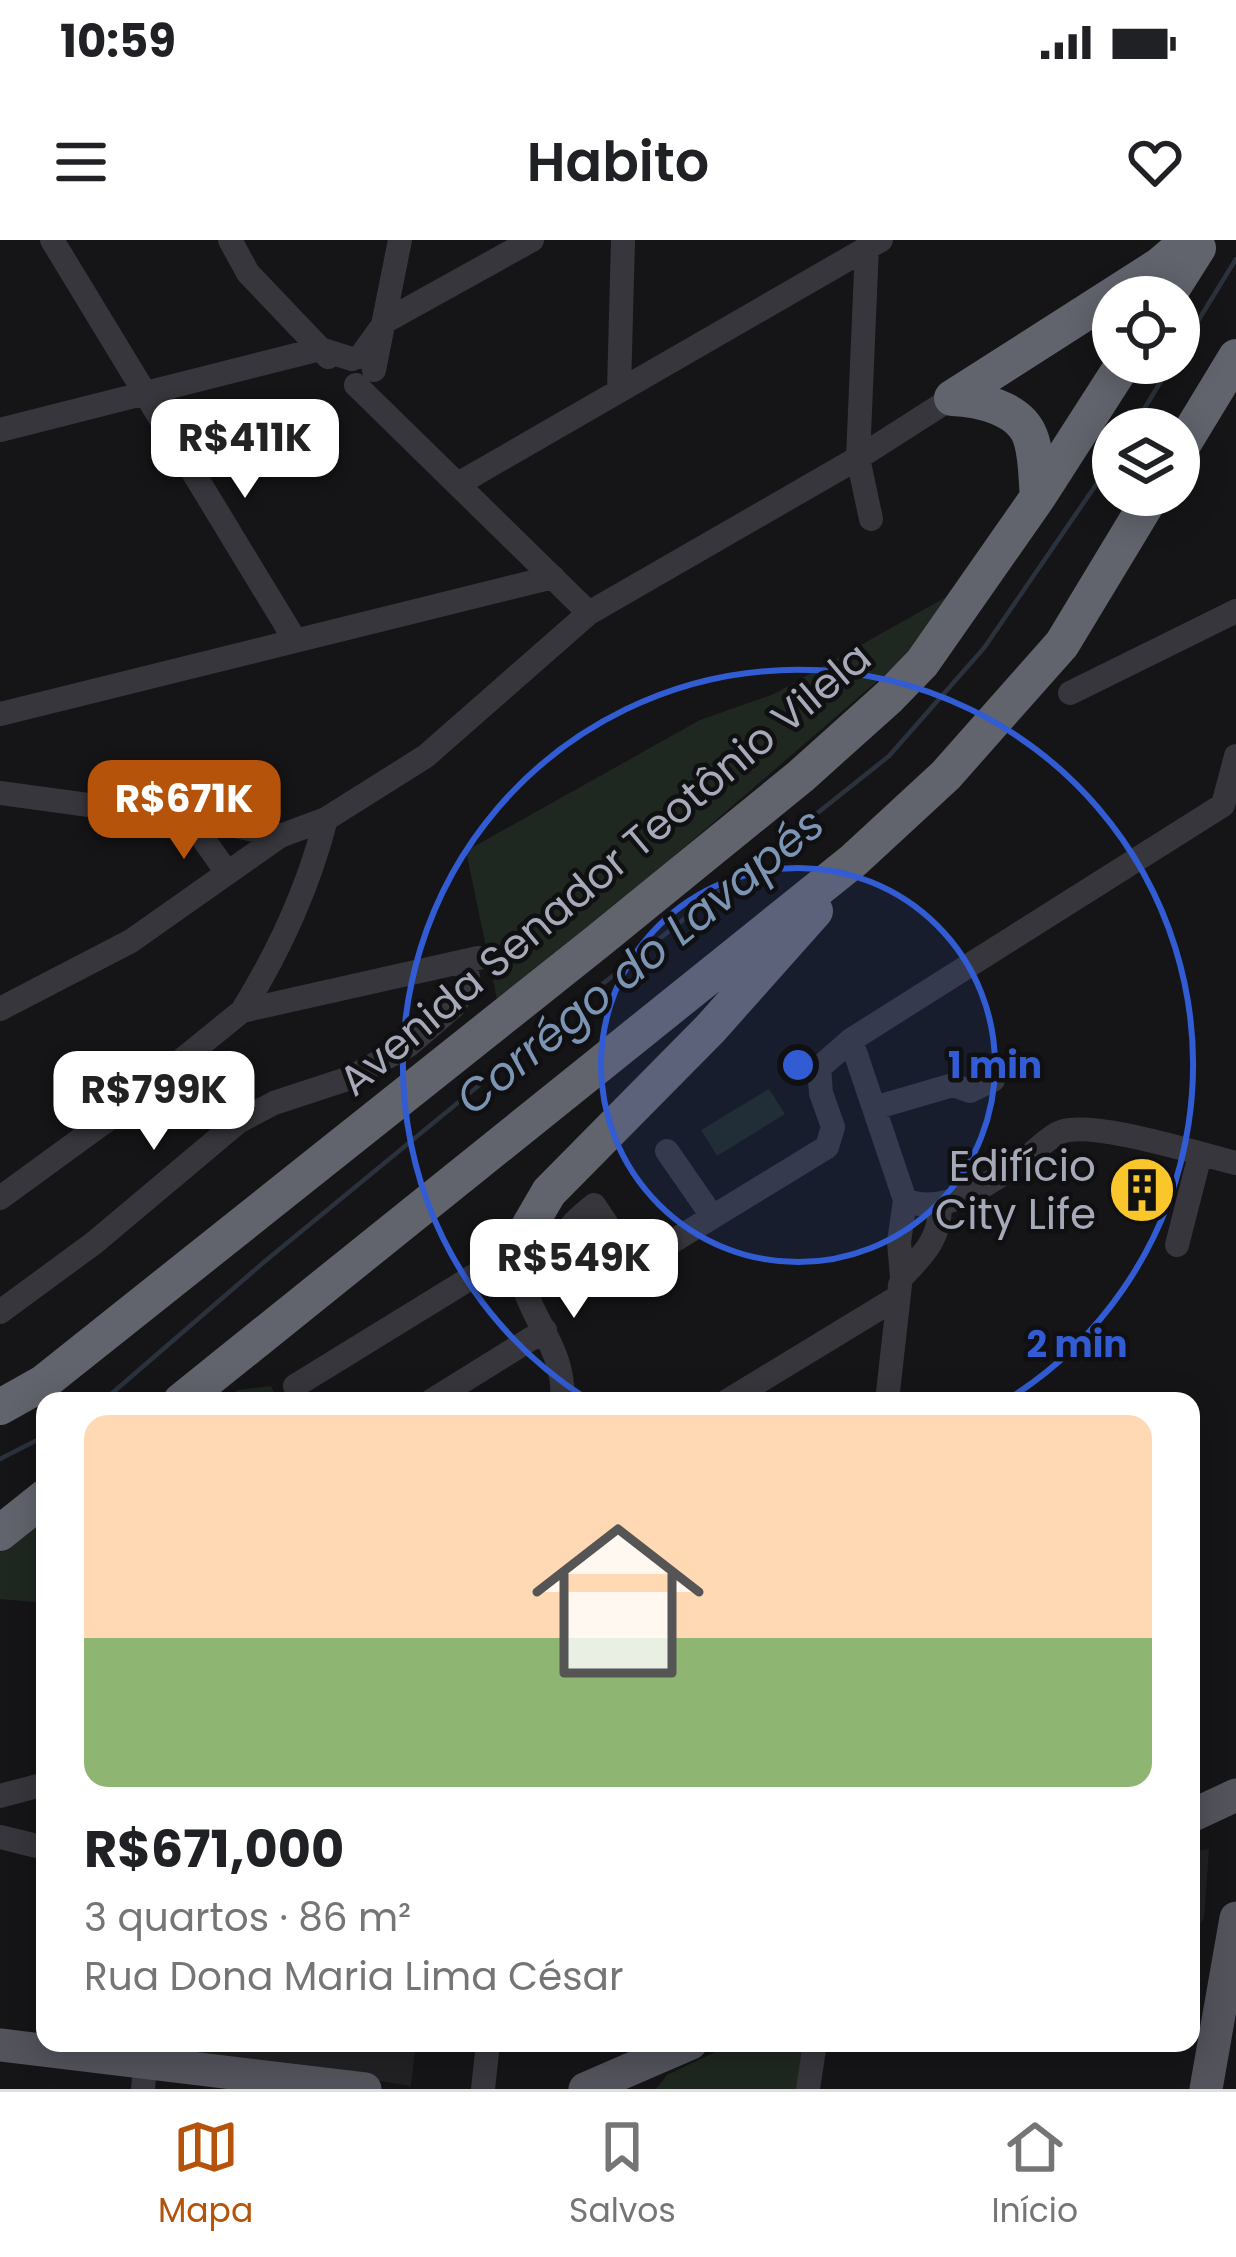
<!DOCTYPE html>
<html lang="pt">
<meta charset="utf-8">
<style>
body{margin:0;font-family:Poppins,sans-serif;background:#f6f6f6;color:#202124;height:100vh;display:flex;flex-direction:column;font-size:45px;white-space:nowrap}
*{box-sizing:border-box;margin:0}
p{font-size:39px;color:#757577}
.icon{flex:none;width:66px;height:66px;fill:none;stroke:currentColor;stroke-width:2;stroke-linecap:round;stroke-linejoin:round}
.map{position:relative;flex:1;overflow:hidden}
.sheet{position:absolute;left:36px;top:1152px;width:1164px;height:660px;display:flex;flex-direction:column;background:#fff;border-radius:24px;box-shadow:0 6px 30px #0003}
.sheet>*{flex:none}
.fabs{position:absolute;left:1092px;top:36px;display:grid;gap:24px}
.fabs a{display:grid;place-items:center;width:108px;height:108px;border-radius:50%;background:#fff;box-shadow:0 6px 30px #0003;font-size:60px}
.price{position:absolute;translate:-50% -102px;padding:0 27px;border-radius:24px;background:#fff;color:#222;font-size:39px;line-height:78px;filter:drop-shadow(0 3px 6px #0008)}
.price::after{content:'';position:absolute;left:50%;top:72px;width:36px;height:27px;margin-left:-18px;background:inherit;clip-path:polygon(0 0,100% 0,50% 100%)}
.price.on{background:#b45309;color:#fff}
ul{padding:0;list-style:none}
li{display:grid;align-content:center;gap:24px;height:636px;padding:0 48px}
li+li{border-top:3px solid #e0e0e0}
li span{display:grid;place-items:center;height:372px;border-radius:24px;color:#555}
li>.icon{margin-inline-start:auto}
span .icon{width:216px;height:216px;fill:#fffc;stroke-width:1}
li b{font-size:51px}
.status{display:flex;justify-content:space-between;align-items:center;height:84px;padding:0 60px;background:#fff;direction:ltr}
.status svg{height:33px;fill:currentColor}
header{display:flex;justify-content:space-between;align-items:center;height:156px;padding:0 48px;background:#fff;font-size:54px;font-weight:600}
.tabs{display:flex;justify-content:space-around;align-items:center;height:168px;border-top:3px solid #e0e0e0;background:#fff;font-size:33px;color:#757577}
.tabs a{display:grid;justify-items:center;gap:6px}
.tabs .on{color:#b45309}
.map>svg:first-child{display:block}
.built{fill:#212124}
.green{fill:#1f2721}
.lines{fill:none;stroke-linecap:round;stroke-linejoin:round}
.stream{stroke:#2b323c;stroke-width:4.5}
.minor{stroke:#36363c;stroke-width:24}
.major{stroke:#52535b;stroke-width:33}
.highway{stroke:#62646d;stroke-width:36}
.ring{fill:none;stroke:#325cd3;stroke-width:6}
.labels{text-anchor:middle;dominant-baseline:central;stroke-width:9;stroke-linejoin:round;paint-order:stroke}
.street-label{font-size:42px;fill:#a6aab8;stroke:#101012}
.poi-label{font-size:42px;fill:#a6aab8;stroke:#101012;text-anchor:end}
.water-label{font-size:45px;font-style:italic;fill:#7c95b4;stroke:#101012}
.centre{fill:#325cd3;stroke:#101012;stroke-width:6}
.ring-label{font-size:36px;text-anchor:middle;font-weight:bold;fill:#325cd3;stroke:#101012;stroke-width:9;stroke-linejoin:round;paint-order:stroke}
</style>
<div class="status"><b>10:59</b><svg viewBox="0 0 49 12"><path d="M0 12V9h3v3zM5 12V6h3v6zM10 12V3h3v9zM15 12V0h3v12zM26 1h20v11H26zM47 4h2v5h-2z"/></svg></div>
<header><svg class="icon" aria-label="menu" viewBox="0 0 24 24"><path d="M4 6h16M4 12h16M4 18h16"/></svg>Habito<svg class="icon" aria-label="heart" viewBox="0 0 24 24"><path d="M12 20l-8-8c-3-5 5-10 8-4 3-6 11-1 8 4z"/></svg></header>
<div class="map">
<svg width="1236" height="1849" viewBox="0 0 1236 1849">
<rect width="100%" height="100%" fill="#151517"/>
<path class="built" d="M1209,1609L1204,1678L1191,1699V1612Z
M169,1803H416L411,1846L169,1808Z"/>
<path class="green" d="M946,357L903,419L520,749L498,764L466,611L700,480L774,454Z
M769,849L785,874L717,916L701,890Z
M271,1146L276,1157L295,1161H222L238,1150Z
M45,1281V1363L0,1359V1312Z
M734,1803H805L796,1849H656L667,1835Z"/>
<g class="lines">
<path class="stream" d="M1179,112L1236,19
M1132,189L1172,123
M103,1161L264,1022L595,750L889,516L984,408L1113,220
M0,1219L45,1196"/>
<path class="minor" d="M52,0L295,400
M230,0L248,33L328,117
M867,7L858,218L871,279
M360,117L386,81L532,0
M374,130L400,0
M356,145L589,373
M619,150L623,0
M0,190L320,109L352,119
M458,244L881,0
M1070,453L1236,371
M0,474L553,337
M0,553L227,584L280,596
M189,579L226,631
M0,769L131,701L280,596L326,579L426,516L589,373L858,218L952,158
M242,771C280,710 308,649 326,579
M851,800L905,960L899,1002L902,1037C924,1014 940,999 940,966
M874,868L953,845L970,851L993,840
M667,911L712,976
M0,958L114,875L242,771L478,718
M905,960C946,978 998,938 1031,914C1039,908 1051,895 1061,892C1093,880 1199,914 1236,923
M524,995C523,1004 520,1015 520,1024C522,1073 567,1106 562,1161
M1177,1005L1200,915
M634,1025L594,965C566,988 561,993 562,1030L583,1044L607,1039L634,1025L827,907L833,887L821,853L819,828L851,800L1223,565L1236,516
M0,1072L94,1003L238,882L274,863L350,838L409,805L453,767L469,743L465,721
M295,1146L477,1034L524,995
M431,1161L545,1090
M727,1161L898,1057
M887,1161L900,1045
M0,1556L45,1544
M0,1597L45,1608
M143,1849L147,1803
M483,1849L488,1803
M808,1849L815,1803"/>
<path class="major" d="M1191,1576L1236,1555
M0,1805L365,1849
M585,1849L691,1803
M1206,1849L1236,1678"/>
<path class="highway" d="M1167,57L1198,8
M952,158L1160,25L1189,0
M952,158C979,159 1019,168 1030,196C1037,214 1036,238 1038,257
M1179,211L1236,117
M524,995L549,952L711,788L815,671
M181,1161L854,620L946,535L1062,404L1152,255
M0,1167L43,1143L597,702L801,536L889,457L922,423L1038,257L1124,123
M0,1293L45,1257"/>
</g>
<circle cx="798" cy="825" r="197" fill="#325cd3" fill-opacity=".12"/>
<g class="ring">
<circle cx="798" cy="825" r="197"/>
<path d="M589 1160A395 395 0 1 1 1007 1160"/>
</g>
<defs>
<g id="building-disc" transform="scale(3.45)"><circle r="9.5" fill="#f9c72b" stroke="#101012"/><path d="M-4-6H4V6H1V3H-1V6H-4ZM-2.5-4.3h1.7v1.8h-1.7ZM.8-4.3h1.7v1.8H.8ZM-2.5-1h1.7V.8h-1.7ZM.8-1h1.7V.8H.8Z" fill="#111"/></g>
</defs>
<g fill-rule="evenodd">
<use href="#building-disc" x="1142" y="950"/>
</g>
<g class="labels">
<g class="street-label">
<text transform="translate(605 629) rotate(-40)">Avenida Senador Teotônio Vilela</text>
</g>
<g class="poi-label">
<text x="1096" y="926">Edifício<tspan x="1096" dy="48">City Life</tspan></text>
</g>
<g class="water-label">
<text transform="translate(640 721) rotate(-39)">Corrégo do Lavapés</text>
</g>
</g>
<circle cx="798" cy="825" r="18" class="centre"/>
<g class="ring-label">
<text x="995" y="838">1 min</text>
<text x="1077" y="1117">2 min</text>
</g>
</svg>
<div class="fabs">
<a><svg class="icon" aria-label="locate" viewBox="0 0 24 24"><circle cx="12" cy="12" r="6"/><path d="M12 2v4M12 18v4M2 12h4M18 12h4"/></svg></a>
<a><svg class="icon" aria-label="layers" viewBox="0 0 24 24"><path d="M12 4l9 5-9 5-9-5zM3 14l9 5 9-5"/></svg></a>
</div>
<b class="price" style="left:245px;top:261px">R$411K</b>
<b class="price on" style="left:184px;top:622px">R$671K</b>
<b class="price" style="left:154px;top:913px">R$799K</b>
<b class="price" style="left:574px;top:1081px">R$549K</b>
<section class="sheet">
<ul>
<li><span style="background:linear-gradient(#ffd9b3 60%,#8fb573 0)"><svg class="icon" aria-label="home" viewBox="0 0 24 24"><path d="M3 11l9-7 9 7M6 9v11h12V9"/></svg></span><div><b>R$671,000</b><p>3 quartos · 86 m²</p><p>Rua Dona Maria Lima César</p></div></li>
</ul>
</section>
</div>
<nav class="tabs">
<a class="on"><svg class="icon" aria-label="map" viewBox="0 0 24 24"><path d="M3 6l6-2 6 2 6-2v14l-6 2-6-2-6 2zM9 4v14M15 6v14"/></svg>Mapa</a>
<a><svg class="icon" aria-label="saved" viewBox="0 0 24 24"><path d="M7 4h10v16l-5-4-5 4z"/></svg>Salvos</a>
<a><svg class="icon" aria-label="home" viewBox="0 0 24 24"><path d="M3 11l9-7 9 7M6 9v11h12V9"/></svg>Início</a>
</nav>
